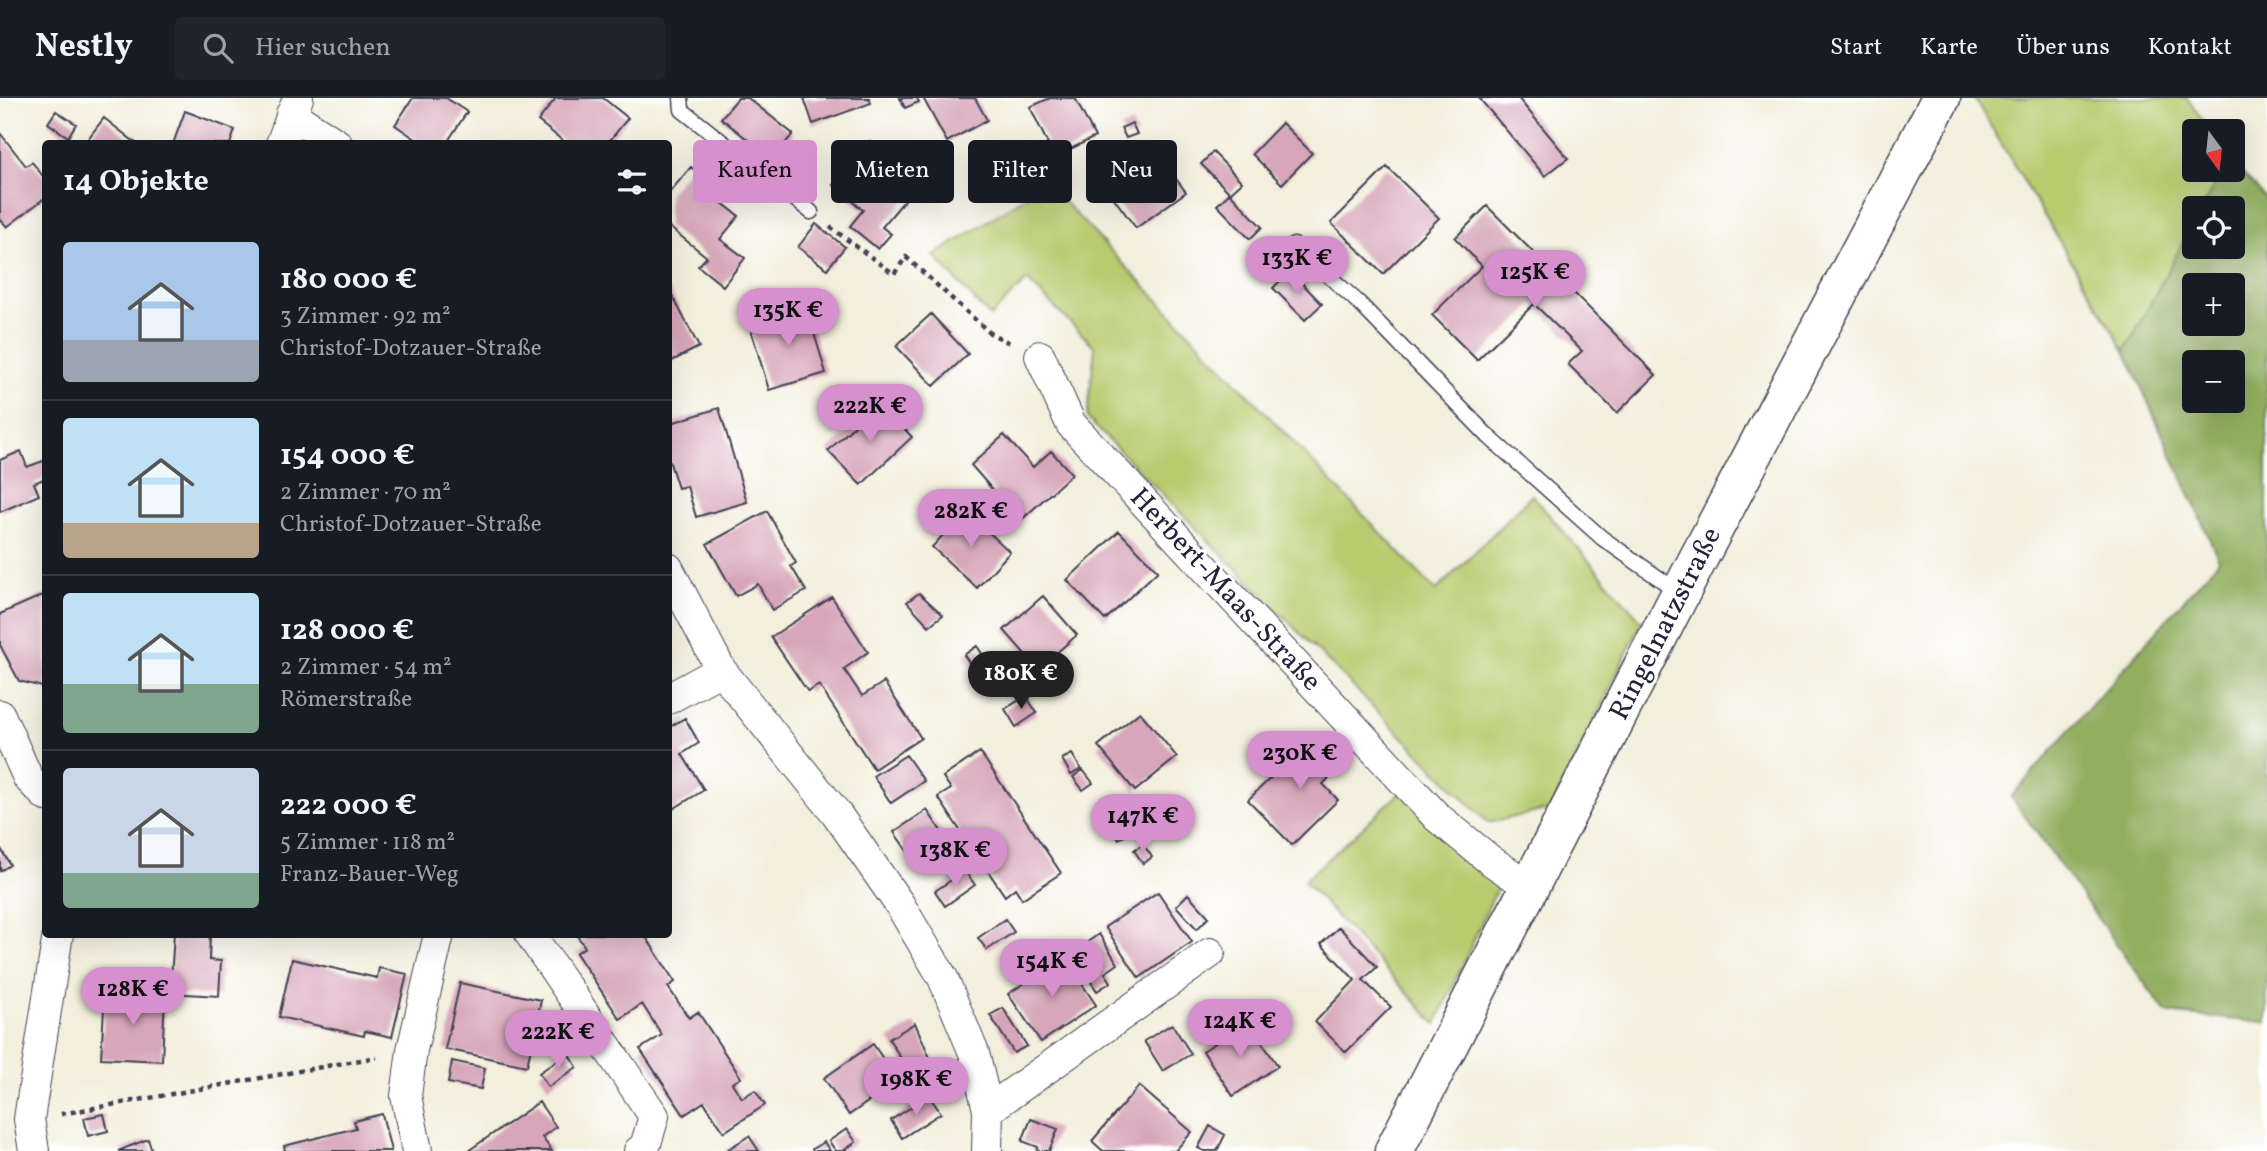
<!DOCTYPE html>
<html lang="de">
<meta charset="utf-8">
<style>
body{margin:0;font-family:Vollkorn,serif;background:#20242c;color:#f1f3f6;height:100vh;display:flex;flex-direction:column;font-size:26px;white-space:nowrap}
*{box-sizing:border-box;margin:0}
p{font-size:23px;color:#9ea1a6}
.icon{flex:none;width:38px;height:38px;fill:none;stroke:currentColor;stroke-width:2;stroke-linecap:round;stroke-linejoin:round}
.map{position:relative;flex:1;overflow:hidden}
.drawer{position:absolute;left:42px;top:42px;width:630px;height:798px;display:flex;flex-direction:column;background:#171b24;border-radius:7px;box-shadow:0 7px 28px #0002}
.drawer>*{flex:none}
.guide{position:absolute;left:693px;top:42px;width:665px;height:63px;display:flex;gap:14px}
.needle{width:46px;rotate:165deg}
.tools{position:absolute;left:2182px;top:21px;display:grid;gap:14px}
.tools a{display:grid;place-items:center;width:63px;height:63px;border-radius:7px;background:#171b24;box-shadow:0 7px 28px #0002;font-size:35px}
.price{position:absolute;translate:-50% -60px;padding:0 16px;border-radius:24px;background:#d690ce;color:#111;font-size:23px;line-height:46px;filter:drop-shadow(0 2px 4px #0008)}
.price::after{content:'';position:absolute;left:50%;top:42px;width:21px;height:16px;margin-left:-10px;background:inherit;clip-path:polygon(0 0,100% 0,50% 100%)}
.price.on{background:#222;color:#fff}
ul{padding:0;list-style:none}
li{display:flex;align-items:center;gap:21px;height:175px;padding:0 21px}
li+li{border-top:2px solid #363941}
li span{display:grid;place-items:center;flex:none;width:196px;height:140px;border-radius:7px;color:#555}
li>.icon{margin-inline-start:auto}
span .icon{width:84px;height:84px;fill:#fffc;stroke-width:1}
li b{font-size:30px}
h2{display:flex;justify-content:space-between;align-items:center;height:84px;padding:0 21px;font-size:30px}
.chip{padding:0 24px;border-radius:7px;background:#171b24;box-shadow:0 7px 28px #0002;font-size:24px;line-height:63px}
.chip.on{background:#d690ce;color:#111}
header{display:flex;align-items:center;gap:42px;box-sizing:border-box;height:98px;padding:0 35px;background:#171b24;border-bottom:2px solid #363941}
header strong{font-size:33px}
nav{display:flex;gap:38px;margin-inline-start:auto;font-size:24px}
.search{width:490px;height:63px;background:#20242c;display:flex;align-items:center;gap:18px;box-sizing:border-box;padding:0 24px;border-radius:7px;color:#9ea1a6;font-size:26px}
.map>svg:first-child{display:block}
.green{fill:#b8cb6e;stroke:#6d7654;stroke-width:2}
.forest{fill:#92af61;stroke:#5a684e;stroke-width:2;fill-rule:evenodd}
.building{fill:#d7a6b9}
.lines{fill:none;stroke-linecap:round;stroke-linejoin:round}
.service-casing{stroke:#414153;stroke-width:17}
.minor-casing{stroke:#414153;stroke-width:32}
.secondary-casing{stroke:#414153;stroke-width:41}
.path{stroke:#414153;stroke-width:4.5;stroke-dasharray:5 5;stroke-linecap:butt}
.service{stroke:#fff;stroke-width:14}
.minor{stroke:#fff;stroke-width:30}
.secondary{stroke:#fff;stroke-width:38}
.labels{text-anchor:middle;dominant-baseline:central;stroke-width:6;stroke-linejoin:round;paint-order:stroke}
.street-label{font-size:28px;fill:#22223b;stroke:#fff}
</style>
<header>
<strong>Nestly</strong>
<div class="search"><svg class="icon" aria-label="search" viewBox="0 0 24 24"><circle cx="10" cy="10" r="6"/><path d="M15 15l6 6"/></svg>Hier suchen</div>
<nav><a>Start</a><a>Karte</a><a>Über uns</a><a>Kontakt</a></nav>
</header>
<div class="map">
<svg width="2267" height="1053" viewBox="0 0 2267 1053">
<rect width="100%" height="100%" fill="#fff"/>
<filter id="ink" filterUnits="userSpaceOnUse"><feTurbulence type="fractalNoise" baseFrequency=".0143" numOctaves="2"/><feDisplacementMap in="SourceGraphic" scale="14" xChannelSelector="R" yChannelSelector="G"/><feConvolveMatrix kernelMatrix="1 2 1 2 8 2 1 2 1" color-interpolation-filters="sRGB"/></filter>
<filter id="wash" filterUnits="userSpaceOnUse"><feTurbulence type="fractalNoise" baseFrequency=".00686" numOctaves="4" result="noise"/><feDisplacementMap in="SourceGraphic" scale="28" xChannelSelector="R" yChannelSelector="G"/><feGaussianBlur stdDeviation="1.57" result="paint"/><feColorMatrix in="noise" values="0 0 0 0 0 0 0 0 0 0 0 0 0 0 0 0 0 1.4 0 .05"/><feComposite in="paint" operator="in"/></filter>
<g filter="url(#wash)">
<rect width="100%" height="100%" fill="#f3efdd"/>
<path class="green" d="M1974,0H2187L2210,33H2194V72H2223L2202,110H2194V124L2125,253Z
M1046,85L1436,493L1532,397L1642,524L1551,711L1488,725L1087,320L1095,249L1027,182L990,219L934,158Z
M1403,692L1499,786L1436,926L1304,783Z"/>
<path class="forest" d="M2233,65L2267,102V925L2166,915L2011,699L2219,462L2125,253L2194,124V149H2233V110H2202L2223,72H2233ZM2194,187H2233V226H2194ZM2194,264H2233V303H2194Z"/>
<g id="blocks">
<path class="building" d="M413,0H446L467,14L446,46H423L395,27Z
M556,0H603L628,20L607,46H567L538,23Z
M738,0H748L793,36L772,61L721,20Z
M804,0H869L871,5L813,26Z
M900,0H917L919,4L905,10Z
M923,0H975L987,22L947,44Z
M1050,0H1075L1095,39L1054,59L1061,73L1040,84L1026,56L1048,46L1030,9Z
M1479,0H1518L1568,60L1545,78Z
M56,13L76,26L68,39L48,25Z
M185,13L235,32L230,46H173Z
M104,20L137,46H84Z
M1132,25L1137,36L1126,40L1121,30Z
M1282,25L1312,55L1282,86L1252,56Z
M0,35L26,68L32,64L46,82V99L7,129L0,121Z
M870,43L919,85L882,129L891,136L878,151L850,128L863,112L833,87Z
M1213,54L1242,84L1230,95L1201,66Z
M1162,62L1186,94L1136,130L1113,99Z
M691,69L722,94L717,101L739,118L720,141L745,160L723,188L698,168L707,159L668,128V96Z
M1387,69L1439,120L1383,176L1331,125Z
M1230,95L1262,129L1250,141L1217,107Z
M1487,108L1656,277L1617,315L1568,266L1582,253L1534,206L1477,262L1432,217L1482,168L1455,140Z
M816,126L845,149L827,171L798,149Z
M1290,173L1322,206L1305,222L1273,190Z
M668,189L699,249L668,265Z
M806,208L826,275L769,292L749,225Z
M931,216L968,256L934,288L896,248Z
M879,304L912,339L861,387L828,353Z
M719,310L747,404L696,419L687,388L678,390L668,359V326Z
M1004,337L1033,369L1051,353L1072,376L1020,423L971,367Z
M21,353L27,369L46,362V380L34,385L39,397L0,414V362Z
M767,413L796,465L791,468L806,493L772,512L758,486L736,498L707,446Z
M966,413L1010,454L977,490L932,449Z
M1119,433L1158,473L1105,522L1067,482Z
M919,495L943,517L929,528L907,504Z
M43,497L46,502V590L19,583L0,547V516Z
M1043,498L1077,537L1038,571L1004,532Z
M832,499L868,554L844,571L862,598L884,584L921,640L874,671L819,587L808,594L771,539Z
M977,548L988,565L975,573L964,557Z
M1026,598L1037,615L1016,629L1005,611Z
M1140,614L1177,659L1135,693L1098,648Z
M685,620L699,645L682,656L704,692L668,714V630Z
M1328,637L1350,660L1323,686L1338,702L1292,747L1248,702L1294,657L1301,663Z
M980,654L1061,775L1022,801L1015,790L1005,798L977,757L981,754L968,734L963,737L938,699L951,691L943,679Z
M1072,656L1081,671L1071,677L1062,661Z
M906,657L924,683L891,705L873,678Z
M1083,672L1093,685L1083,692L1073,679Z
M927,712L947,742L915,764L894,734Z
M1122,727L1128,736L1119,741L1114,732Z
M1143,746L1152,759L1143,766L1134,752Z
M0,749L10,767L0,773Z
M965,773L975,787L945,808L935,793Z
M1158,794L1192,844L1139,880L1105,829Z
M1188,796L1209,819L1197,831L1176,808Z
M1005,821L1014,834L987,852L978,840Z
M1339,829L1377,869L1363,882L1391,909L1346,954L1315,924L1355,882L1321,846Z
M174,836H210L209,862L221,863L219,898L170,895Z
M576,836H644L675,884L668,889L689,920L698,914L741,980L732,985L742,1000L755,992L765,1007L724,1034L704,1004L684,1017L640,951L662,937L642,906L620,921L576,855L585,849Z
M1099,836L1118,866L1105,875L1111,884L1097,893L1074,858L1088,848L1086,845Z
M1064,859L1096,907L1041,944L1008,896Z
M292,861L377,880L379,870L407,876L392,939L365,933L364,938L279,919Z
M460,885L541,902L527,968L445,951Z
M105,894L165,897L162,963L101,960Z
M1003,910L1027,948L1014,955L990,917Z
M1248,924L1278,968L1233,998L1203,953Z
M915,925L931,962L910,975L889,941Z
M1172,926L1191,956L1163,973L1144,943Z
M873,946L898,983L849,1017L824,980Z
M568,955L577,969L548,989L539,975Z
M452,963L485,970L481,991L448,985Z
M1139,988L1192,1034L1175,1053H1103L1092,1043Z
M929,998L941,1015L902,1040L891,1022Z
M539,1004L556,1029L542,1039L552,1053H468Z
M104,1016L108,1033L88,1038L84,1020Z
M382,1016L391,1053H285L284,1048L356,1030L354,1023Z
M1031,1021L1058,1031L1049,1053H1037L1038,1049L1022,1043Z
M1210,1028L1225,1037L1217,1053H1204L1198,1050Z
M847,1031L856,1044L843,1053H836L829,1043Z
M749,1038L759,1053H725Z
M148,1041L152,1053H118Z
M824,1044L830,1053H813L812,1051Z"/>
</g>
</g>
<g filter="url(#ink)">
<use href="#blocks" fill-opacity="0" stroke="#414153" stroke-width="2"/>
<g class="lines">
<g class="service-casing">
<path id="service" d="M681,0L682,12L811,114
M1294,147L1359,205L1489,339L1602,440L1680,495"/>
</g>
<g class="minor-casing">
<path id="minor" d="M291,16L337,46
M281,46L298,0
M1040,258L1071,326L1437,719L1490,762L1530,789
M668,470L721,572L836,715L900,807L943,880L974,955L988,1012L987,1053
M668,601L721,572
M0,617L28,680L46,698
M530,836L654,1018L645,1049L639,1053
M988,1012L1210,855
M34,1053L29,1021L58,836
M417,1053L406,998L412,952L439,836"/>
</g>
<g class="secondary-casing">
<path id="secondary" d="M1394,1053L1696,465L1941,0"/>
</g>
<path class="path" d="M830,129L894,176L906,159L990,235L1010,245
M61,1016L377,959"/>
<use href="#service" class="service"/>
<use href="#minor" class="minor"/>
<use href="#secondary" class="secondary"/>
</g>
</g>
<g class="labels">
<g class="street-label">
<text transform="translate(1225 492) rotate(47)">Herbert-Maas-Straße</text>
<text transform="translate(1666 526) rotate(-63)">Ringelnatzstraße</text>
</g>
</g>
</svg>
<div class="tools">
<a><svg class="needle" viewBox="-14 -14 28 28"><path d="M0-13l5 13h-10z" fill="#e53935"/><path d="M0 13l5-13h-10z" fill="#9ea1a6"/></svg></a>
<a><svg class="icon" aria-label="locate" viewBox="0 0 24 24"><circle cx="12" cy="12" r="6"/><path d="M12 2v4M12 18v4M2 12h4M18 12h4"/></svg></a>
<a>+</a>
<a>−</a>
</div>
<b class="price" style="left:1297px;top:198px">133K €</b>
<b class="price" style="left:1535px;top:212px">125K €</b>
<b class="price" style="left:788px;top:250px">135K €</b>
<b class="price" style="left:870px;top:346px">222K €</b>
<b class="price" style="left:971px;top:451px">282K €</b>
<b class="price on" style="left:1021px;top:613px">180K €</b>
<b class="price" style="left:1300px;top:693px">230K €</b>
<b class="price" style="left:1143px;top:756px">147K €</b>
<b class="price" style="left:955px;top:790px">138K €</b>
<b class="price" style="left:1052px;top:901px">154K €</b>
<b class="price" style="left:133px;top:929px">128K €</b>
<b class="price" style="left:1240px;top:961px">124K €</b>
<b class="price" style="left:558px;top:972px">222K €</b>
<b class="price" style="left:916px;top:1019px">198K €</b>
<div class="guide">
<a class="chip on">Kaufen</a>
<a class="chip">Mieten</a>
<a class="chip">Filter</a>
<a class="chip">Neu</a>
</div>
<section class="drawer">
<h2>14 Objekte<svg class="icon" aria-label="filters" viewBox="0 0 24 24"><path d="M4 7h16M4 17h16"/><circle cx="9" cy="7" r="2"/><circle cx="15" cy="17" r="2"/></svg></h2>
<ul>
<li><span style="background:linear-gradient(#a9c7e8 70%,#9aa5b1 0)"><svg class="icon" aria-label="home" viewBox="0 0 24 24"><path d="M3 11l9-7 9 7M6 9v11h12V9"/></svg></span><div><b>180 000 €</b><p>3 Zimmer · 92 m²</p><p>Christof-Dotzauer-Straße</p></div></li>
<li><span style="background:linear-gradient(#bfe0f5 75%,#b9a48a 0)"><svg class="icon" aria-label="home" viewBox="0 0 24 24"><path d="M3 11l9-7 9 7M6 9v11h12V9"/></svg></span><div><b>154 000 €</b><p>2 Zimmer · 70 m²</p><p>Christof-Dotzauer-Straße</p></div></li>
<li><span style="background:linear-gradient(#bfe0f5 65%,#7fa58c 0)"><svg class="icon" aria-label="home" viewBox="0 0 24 24"><path d="M3 11l9-7 9 7M6 9v11h12V9"/></svg></span><div><b>128 000 €</b><p>2 Zimmer · 54 m²</p><p>Römerstraße</p></div></li>
<li><span style="background:linear-gradient(#c9d6e8 75%,#7fa58c 0)"><svg class="icon" aria-label="home" viewBox="0 0 24 24"><path d="M3 11l9-7 9 7M6 9v11h12V9"/></svg></span><div><b>222 000 €</b><p>5 Zimmer · 118 m²</p><p>Franz-Bauer-Weg</p></div></li>
</ul>
</section>
</div>
